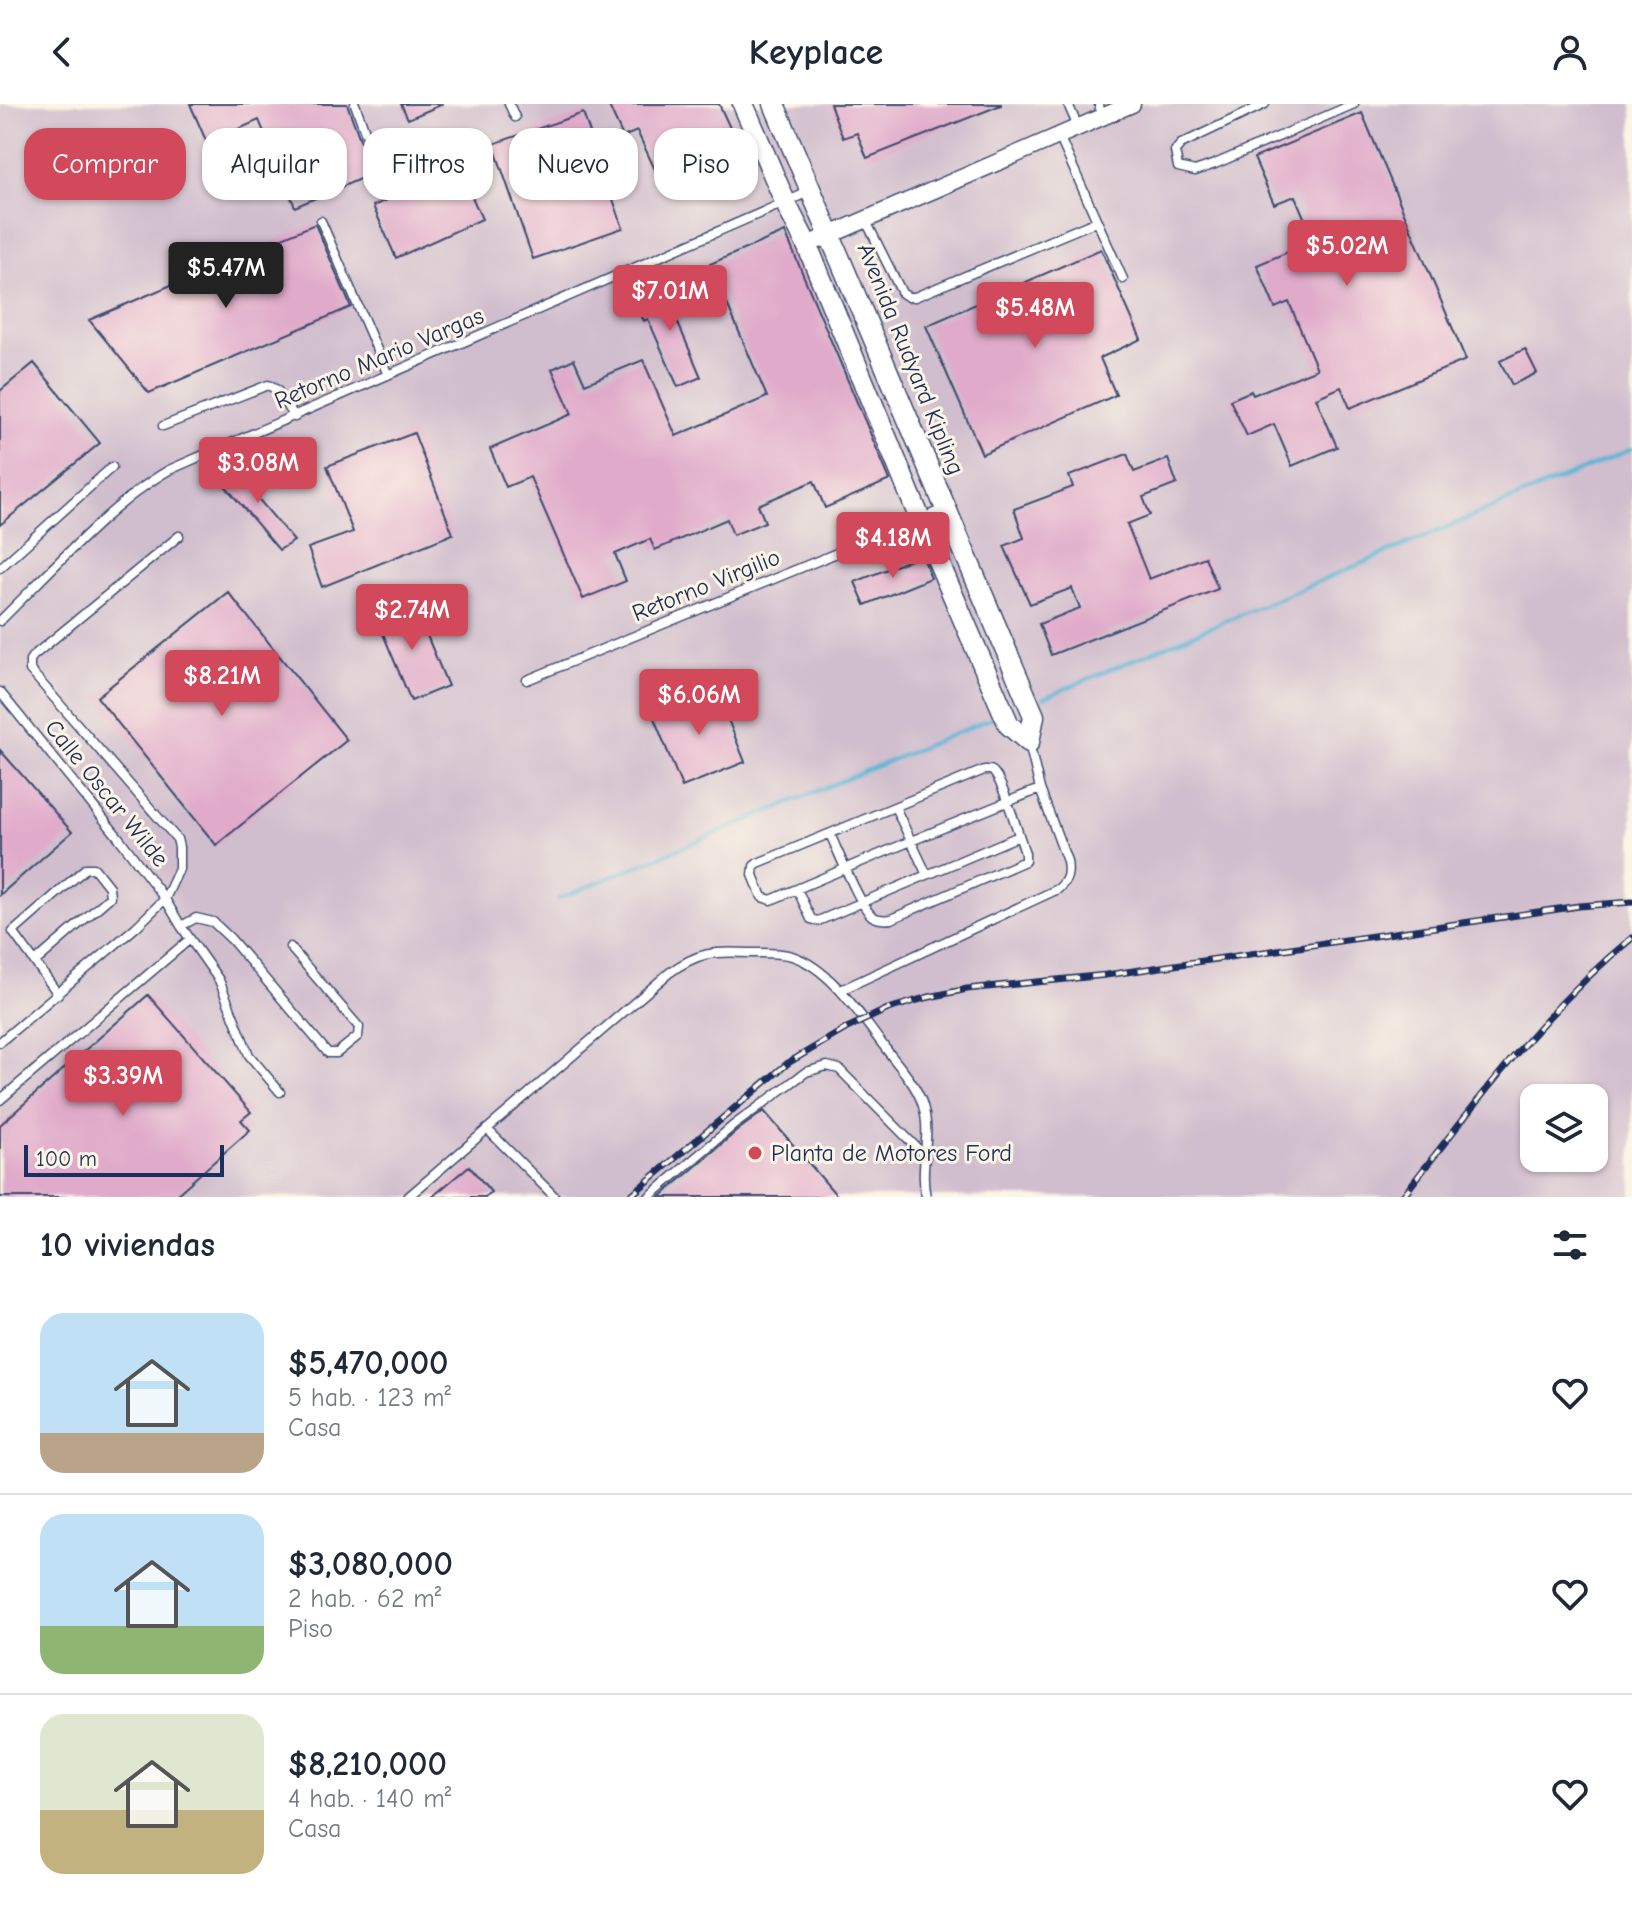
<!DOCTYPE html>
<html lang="es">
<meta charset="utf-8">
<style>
body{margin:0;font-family:"Comic Neue",sans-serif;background:#f6f6f7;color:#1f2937;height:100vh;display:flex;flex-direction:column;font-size:30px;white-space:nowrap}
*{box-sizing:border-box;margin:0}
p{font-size:26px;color:#747a83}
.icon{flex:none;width:44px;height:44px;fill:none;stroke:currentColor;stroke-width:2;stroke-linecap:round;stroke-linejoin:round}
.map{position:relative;height:1093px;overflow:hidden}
.details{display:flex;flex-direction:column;background:#fff;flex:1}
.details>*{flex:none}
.guide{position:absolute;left:24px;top:24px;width:800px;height:72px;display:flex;gap:16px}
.fabs{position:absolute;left:1520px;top:980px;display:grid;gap:16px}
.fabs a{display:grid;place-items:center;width:88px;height:88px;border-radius:16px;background:#fff;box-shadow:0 2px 6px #0004;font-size:40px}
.scale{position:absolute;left:24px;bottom:20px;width:200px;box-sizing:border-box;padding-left:8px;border:4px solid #1b2f5e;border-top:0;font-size:22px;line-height:28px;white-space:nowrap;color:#1b2f5e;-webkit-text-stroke:6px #fcf5e5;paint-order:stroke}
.price{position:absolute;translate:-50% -68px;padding:0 18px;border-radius:8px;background:#d1495b;color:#fff;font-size:26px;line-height:52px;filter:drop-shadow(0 2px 4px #0008)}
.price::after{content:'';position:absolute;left:50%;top:48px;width:24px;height:18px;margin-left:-12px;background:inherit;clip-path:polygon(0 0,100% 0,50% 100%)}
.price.active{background:#222;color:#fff}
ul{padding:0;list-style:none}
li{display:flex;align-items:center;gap:24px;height:200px;padding:0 40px}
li+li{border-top:2px solid #e0e1e3}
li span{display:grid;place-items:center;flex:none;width:224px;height:160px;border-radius:24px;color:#555}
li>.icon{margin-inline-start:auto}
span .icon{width:96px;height:96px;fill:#fffc;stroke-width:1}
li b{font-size:34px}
h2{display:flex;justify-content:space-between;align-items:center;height:96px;padding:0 40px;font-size:34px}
.chip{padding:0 28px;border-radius:24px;background:#fff;box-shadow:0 2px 6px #0004;font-size:28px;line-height:72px}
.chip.active{background:#d1495b;color:#fff}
header{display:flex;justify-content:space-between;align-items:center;height:104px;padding:0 40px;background:#fff;font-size:36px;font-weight:600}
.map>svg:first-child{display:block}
.industrial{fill:#d0bdcd;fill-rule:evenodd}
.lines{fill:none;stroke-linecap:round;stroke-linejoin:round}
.stream{stroke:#57b4d5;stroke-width:4}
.building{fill:#e0abca}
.service-casing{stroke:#3b4b6f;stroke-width:11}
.minor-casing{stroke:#3b4b6f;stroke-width:19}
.tertiary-casing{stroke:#3b4b6f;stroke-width:23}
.service{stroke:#fff;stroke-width:8}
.minor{stroke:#fff;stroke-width:16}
.tertiary{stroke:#fff;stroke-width:20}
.rail-casing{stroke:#1b2f5e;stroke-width:7}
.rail{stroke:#fcf5e5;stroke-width:4;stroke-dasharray:12;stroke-linecap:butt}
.poi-dot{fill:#d1495b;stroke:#fcf5e5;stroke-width:3}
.labels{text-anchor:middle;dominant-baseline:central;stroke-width:6;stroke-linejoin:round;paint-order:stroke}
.street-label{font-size:24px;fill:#1b2f5e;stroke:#fcf5e5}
.poi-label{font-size:24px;fill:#1b2f5e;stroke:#fcf5e5;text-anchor:start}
</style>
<header><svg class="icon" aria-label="back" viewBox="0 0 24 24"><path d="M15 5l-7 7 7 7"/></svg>Keyplace<svg class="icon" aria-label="person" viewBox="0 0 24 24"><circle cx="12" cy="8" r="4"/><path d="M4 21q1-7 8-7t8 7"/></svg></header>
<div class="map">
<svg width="1632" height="1093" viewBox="0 0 1632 1093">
<rect width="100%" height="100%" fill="#fcf5e5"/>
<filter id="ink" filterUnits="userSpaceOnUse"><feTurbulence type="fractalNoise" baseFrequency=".0125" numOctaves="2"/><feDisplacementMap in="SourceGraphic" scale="16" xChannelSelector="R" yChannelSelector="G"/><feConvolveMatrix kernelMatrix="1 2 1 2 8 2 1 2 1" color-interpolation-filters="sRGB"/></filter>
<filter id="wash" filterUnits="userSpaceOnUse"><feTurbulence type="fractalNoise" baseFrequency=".006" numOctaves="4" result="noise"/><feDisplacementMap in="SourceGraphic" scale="32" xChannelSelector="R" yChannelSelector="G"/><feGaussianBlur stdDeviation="1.8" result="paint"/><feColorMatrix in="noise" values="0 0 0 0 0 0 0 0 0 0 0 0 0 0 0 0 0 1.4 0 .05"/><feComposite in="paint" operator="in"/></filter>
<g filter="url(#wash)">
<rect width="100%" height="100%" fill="#f1e9cd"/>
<path class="industrial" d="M0,0H1632V1093H0ZM1534,994H1594V1054H1534Z"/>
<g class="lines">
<path class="stream" d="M1043,594L1632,345
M558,795L995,613"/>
</g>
<g id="blocks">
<path class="building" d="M190,0H347L365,49L376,68L295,103L259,16L207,39Z
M401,0H443L408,15Z
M608,0H719L736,37L658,72L637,27L623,33Z
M830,0H1001V1L867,54L857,29L843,34Z
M583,9L623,124L533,155L493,40Z
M1362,9L1466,256L1350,304L1341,283L1316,294L1337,343L1292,362L1274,320L1247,332L1230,296L1251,287L1253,291L1317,265L1289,198L1275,204L1257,161L1314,137L1295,92L1274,100L1254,54Z
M459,64L482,115L396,154L373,102Z
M315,120L351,203L149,289L89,216Z
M785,128L890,376L825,404L814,377L758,401L765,418L733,431L727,415L655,446L650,435L615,450L626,477L583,495L530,373L506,383L490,345L572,310L552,265L574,255L585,280L643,256L676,332L767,293L710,160Z
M1101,145L1141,235L1100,254L1116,291L982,350L926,222Z
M675,181L683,200L672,205L701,273L678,283L648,215L644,217L635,198Z
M1525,245L1537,269L1512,281L1500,257Z
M34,259L100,339L0,421V287Z
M414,329L453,430L322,483L308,444L353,428L327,362Z
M1127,350L1134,368L1168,355L1177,380L1143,393L1150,411L1127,420L1149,475L1205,453L1218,485L1051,551L1039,520L1080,504L1072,484L1030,500L1004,442L1024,434L1014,405L1073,383L1069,372Z
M259,365L271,380L255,391L294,437L279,446L221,377Z
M922,451L931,474L865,501L855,478Z
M228,488L347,636L216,741L97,593Z
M413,498L448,582L411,597L376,513Z
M715,583L745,658L682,683L652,609Z
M0,646L72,728L0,791Z
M148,891L251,1008L241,1016L250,1026L174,1093H0V1021Z
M764,1007L838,1093H660L738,1026Z
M469,1062L491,1088L485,1093H432Z"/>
</g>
</g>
<g filter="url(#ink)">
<use href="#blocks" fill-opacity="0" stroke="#3b4b6f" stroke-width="2"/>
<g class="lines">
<g class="service-casing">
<path id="service" d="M355,0L372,47L378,53L438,32
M509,0L515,13
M1068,0L1078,23
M1099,0L1101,13
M1265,0L1181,40L1175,47L1178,63L1195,67L1215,60L1354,0
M1059,32L1123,175
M865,115L902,189L908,193H915L1097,117
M321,117L388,271
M163,322L268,281L277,286L295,313
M0,464L112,363
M0,517C50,468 110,400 169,366L811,87
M527,576L944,405
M0,588L119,734L165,795L181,822L219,876L249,951L280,988
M895,703L927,771
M830,730C838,747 860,802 872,812C878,816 884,816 891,815L1025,757V749C1019,732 1004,681 995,670C992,665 989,666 984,666L758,759L754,762L753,771L762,793L771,796C860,758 950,720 1040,685
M797,785L811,815L818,817L1019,732
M181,822L196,814L213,818L231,835L328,949H337L358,932L359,923L290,843
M35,858L110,793L109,783L94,764H86L13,828L58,890
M841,886L1058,785C1068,776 1069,770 1067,757L1040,685L1029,639
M0,938L136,823L165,795L179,765V743L177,735L30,566V556L33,552L179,432
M0,996L190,835
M487,1025L555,1093
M408,1093L669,869C698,848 714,847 749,849C763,849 779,848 792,852C830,864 860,911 883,941C896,959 917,980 923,1002C932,1032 919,1063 926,1093
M649,1093L734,1021L806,968L827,962L839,965L926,1053"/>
</g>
<g class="minor-casing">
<path id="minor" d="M807,141L1132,0"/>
</g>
<g class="tertiary-casing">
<path id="tertiary" d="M743,0L786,100L807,141L920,415L1009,621L1029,638L1034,612L774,0"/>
</g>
<use href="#service" class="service"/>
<use href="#minor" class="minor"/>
<use href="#tertiary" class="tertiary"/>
<g class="rail-casing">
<path id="rail" d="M629,1093L788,959L847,924L888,905L925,894L967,885L1106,871L1579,802L1632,798
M1402,1093C1475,1001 1540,909 1632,834"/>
</g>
<use href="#rail" class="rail"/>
</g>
</g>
<circle class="poi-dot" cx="755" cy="1049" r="8"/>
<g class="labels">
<g class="street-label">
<text transform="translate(379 254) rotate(-23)">Retorno Mario Vargas</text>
<text transform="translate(911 255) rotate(68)">Avenida Rudyard Kipling</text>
<text transform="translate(706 481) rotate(-22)">Retorno Virgilio</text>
<text transform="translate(107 689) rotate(51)">Calle Oscar Wilde</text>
</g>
<g class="poi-label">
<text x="771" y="1049">Planta de Motores Ford</text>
</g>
</g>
</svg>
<div class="fabs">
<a><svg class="icon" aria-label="layers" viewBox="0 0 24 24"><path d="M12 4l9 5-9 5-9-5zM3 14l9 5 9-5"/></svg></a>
</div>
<div class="scale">100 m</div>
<b class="price" style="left:1347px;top:184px">$5.02M</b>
<b class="price active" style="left:226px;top:206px">$5.47M</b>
<b class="price" style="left:670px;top:229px">$7.01M</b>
<b class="price" style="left:1035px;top:246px">$5.48M</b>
<b class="price" style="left:258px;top:401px">$3.08M</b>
<b class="price" style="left:893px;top:476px">$4.18M</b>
<b class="price" style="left:412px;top:548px">$2.74M</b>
<b class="price" style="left:222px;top:614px">$8.21M</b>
<b class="price" style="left:699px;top:633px">$6.06M</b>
<b class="price" style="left:123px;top:1014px">$3.39M</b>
<div class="guide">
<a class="chip active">Comprar</a>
<a class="chip">Alquilar</a>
<a class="chip">Filtros</a>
<a class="chip">Nuevo</a>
<a class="chip">Piso</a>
</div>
</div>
<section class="details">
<h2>10 viviendas<svg class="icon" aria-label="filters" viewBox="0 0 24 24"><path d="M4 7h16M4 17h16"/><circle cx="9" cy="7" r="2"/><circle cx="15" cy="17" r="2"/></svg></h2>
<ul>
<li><span style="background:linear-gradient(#bfe0f5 75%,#b9a48a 0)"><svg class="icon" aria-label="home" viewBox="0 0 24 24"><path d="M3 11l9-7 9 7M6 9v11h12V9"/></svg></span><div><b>$5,470,000</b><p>5 hab. · 123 m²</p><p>Casa</p></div><svg class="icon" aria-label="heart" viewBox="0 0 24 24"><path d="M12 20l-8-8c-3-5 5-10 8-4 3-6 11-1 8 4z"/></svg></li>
<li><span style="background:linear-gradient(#bfe0f5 70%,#8fb573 0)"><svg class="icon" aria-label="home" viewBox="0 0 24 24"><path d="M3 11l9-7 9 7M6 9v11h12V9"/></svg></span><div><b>$3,080,000</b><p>2 hab. · 62 m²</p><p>Piso</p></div><svg class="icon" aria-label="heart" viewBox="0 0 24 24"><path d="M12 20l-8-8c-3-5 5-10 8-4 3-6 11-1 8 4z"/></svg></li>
<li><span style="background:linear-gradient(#dfe7d0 60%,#c2b280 0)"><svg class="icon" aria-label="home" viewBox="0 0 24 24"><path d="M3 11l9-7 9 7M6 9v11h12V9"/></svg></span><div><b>$8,210,000</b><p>4 hab. · 140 m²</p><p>Casa</p></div><svg class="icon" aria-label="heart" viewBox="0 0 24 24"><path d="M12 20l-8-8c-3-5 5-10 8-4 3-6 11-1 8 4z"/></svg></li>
</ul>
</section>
